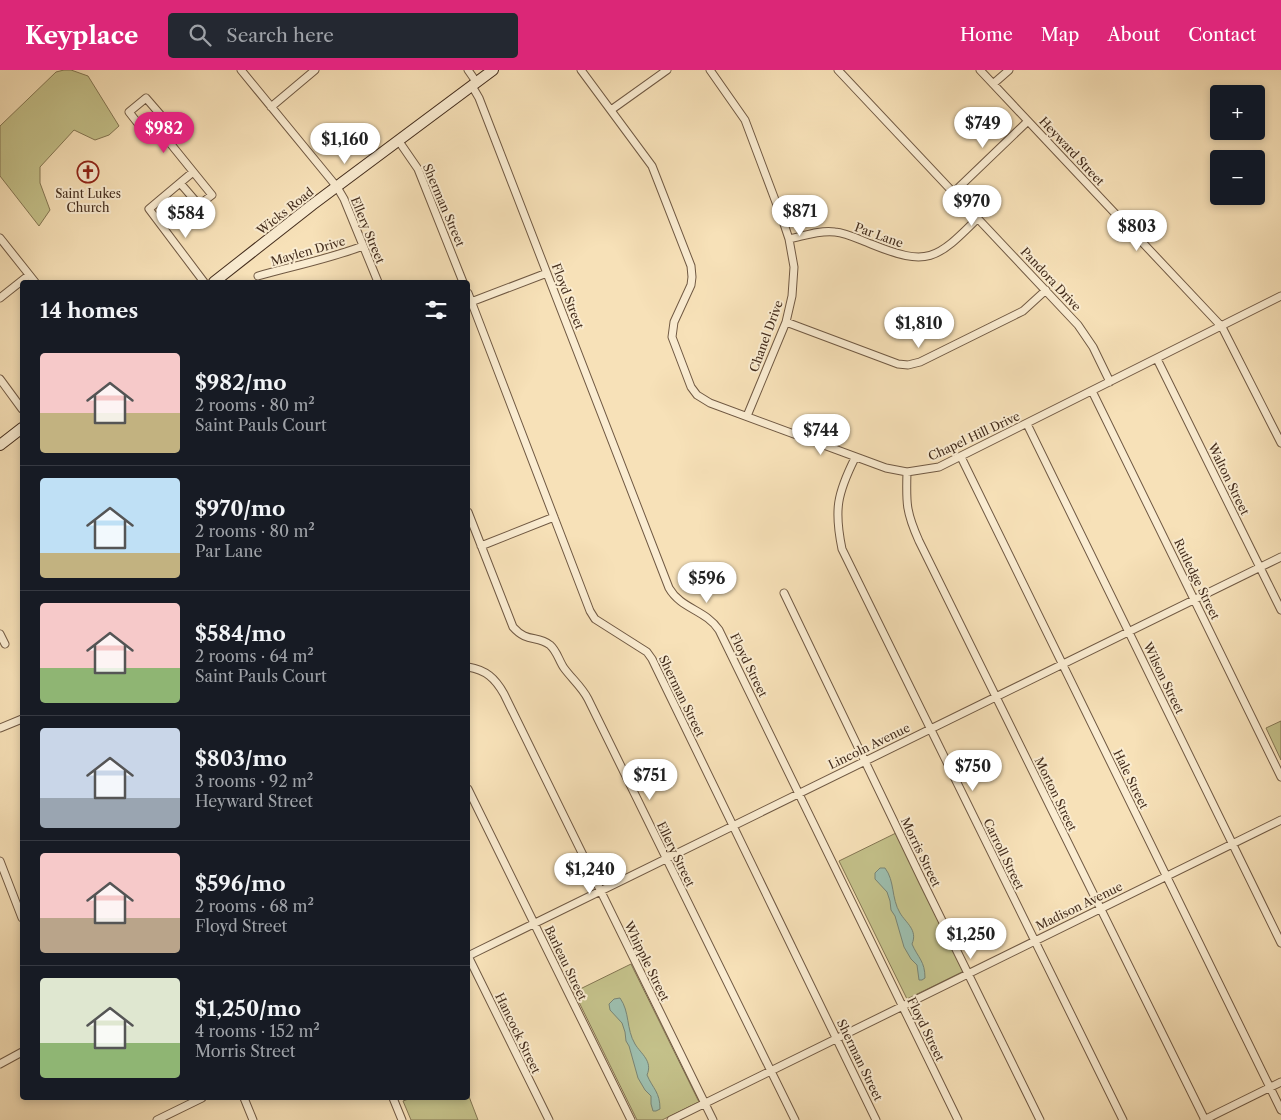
<!DOCTYPE html>
<meta charset="utf-8">
<style>
body{margin:0;font-family:"Libre Caslon Text",serif;background:#242831;color:#f1f3f6;height:100vh;display:flex;flex-direction:column;font-size:19px;white-space:nowrap}
*{box-sizing:border-box;margin:0}
p{font-size:16px;color:#9ea1a6}
.icon{flex:none;width:28px;height:28px;fill:none;stroke:currentColor;stroke-width:2;stroke-linecap:round;stroke-linejoin:round}
.map{position:relative;flex:1;overflow:hidden}
.panel{position:absolute;left:20px;top:210px;width:450px;height:820px;display:flex;flex-direction:column;background:#171b24;border-radius:5px;box-shadow:0 2px 8px #0003}
.panel>*{flex:none}
.tools{position:absolute;left:1210px;top:15px;display:grid;gap:10px}
.tools a{display:grid;place-items:center;width:55px;height:55px;border-radius:5px;background:#171b24;box-shadow:0 2px 8px #0003;font-size:25px}
.price{position:absolute;translate:-50% -42px;padding:0 11px;border-radius:18px;background:#fff;color:#222;font-size:16px;line-height:32px;filter:drop-shadow(0 1px 2px #0008)}
.price::after{content:'';position:absolute;left:50%;top:30px;width:15px;height:11px;margin-left:-8px;background:inherit;clip-path:polygon(0 0,100% 0,50% 100%)}
.price.active{background:#db2777;color:#fff}
ul{padding:0;list-style:none}
li{display:flex;align-items:center;gap:15px;height:125px;padding:0 20px}
li+li{border-top:1px solid #363941}
li span{display:grid;place-items:center;flex:none;width:140px;height:100px;border-radius:5px;color:#555}
li>.icon{margin-inline-start:auto}
span .icon{width:60px;height:60px;fill:#fffc;stroke-width:1}
li b{font-size:21px}
h2{display:flex;justify-content:space-between;align-items:center;height:60px;padding:0 20px;font-size:21px}
header{display:flex;align-items:center;gap:30px;box-sizing:border-box;height:70px;padding:0 25px;background:#db2777;color:#fff}
header strong{font-size:24px}
nav{display:flex;gap:28px;margin-inline-start:auto;font-size:18px}
.search{width:350px;height:45px;background:#242831;display:flex;align-items:center;gap:12px;box-sizing:border-box;padding:0 18px;border-radius:5px;color:#9ea1a6;font-size:19px}
.map>svg:first-child{display:block}
.green{fill:#c4c18a;stroke:#847653}
.water{fill:#9dbeae;stroke:#798474}
.lines{fill:none;stroke-linecap:round;stroke-linejoin:round}
.street-casing{stroke:#705943;stroke-width:9}
.secondary-casing{stroke:#432c1c;stroke-width:12}
.street{stroke:#faecd1;stroke-width:7}
.secondary{stroke:#faecd1;stroke-width:10}
.labels{text-anchor:middle;dominant-baseline:central;stroke-width:4;stroke-linejoin:round;paint-order:stroke}
.street-label{font-size:12px;fill:#432c1c;stroke:#faecd1}
.poi-label{font-size:12px;fill:#432c1c;stroke:#faecd1}
</style>
<header>
<strong>Keyplace</strong>
<div class="search"><svg class="icon" aria-label="search" viewBox="0 0 24 24"><circle cx="10" cy="10" r="6"/><path d="M15 15l6 6"/></svg>Search here</div>
<nav><a>Home</a><a>Map</a><a>About</a><a>Contact</a></nav>
</header>
<div class="map">
<svg width="1281" height="1050" viewBox="0 0 1281 1050">
<rect width="100%" height="100%" fill="#f7e1b8"/>
<filter id="stains"><feTurbulence type="fractalNoise" baseFrequency=".004" numOctaves="4"/><feColorMatrix values="0 0 0 0 .2 0 0 0 0 .09 0 0 0 0 .02 0 0 0 .5 -.17"/></filter>
<radialGradient id="worn" r=".72"><stop offset=".6" stop-color="#630" stop-opacity="0"/><stop offset="1" stop-color="#630" stop-opacity=".3"/></radialGradient>
<path class="green" d="M64,0H71L88,6L119,56L109,65L95,70L74,60L40,97V113L50,140L39,156L0,106V56L56,2Z
M1281,651V690L1266,658Z
M896,763L964,901L907,929L839,791Z
M631,894L699,1032L662,1050H637L574,922Z
M468,1024L478,1050H411L403,1031L411,1028H468Z"/>
<path class="water" d="M880,798H885C895,811 891,828 900,843C906,853 918,860 912,874C918,888 925,891 925,908L922,910H919L917,895L911,889L904,877L895,846L891,840L890,831L887,822L875,809V803Z
M620,928C630,942 626,959 635,974C641,984 653,991 647,1005C653,1019 660,1022 660,1039L656,1041H653L651,1034V1026L645,1020L638,1008L629,976L626,971L625,962L622,953L610,940L609,934L614,929Z"/>
<g class="lines">
<g class="street-casing">
<path id="street" d="M241,0L337,117L344,129L378,212
M468,0L477,13
M581,0L652,96L691,196L692,207L691,215L674,252L672,267L691,317L697,325L710,333L886,398L907,402L939,397L1281,226
M710,0L745,50L783,151L789,169L794,197L792,226L786,252L747,346
M838,0L1078,255L1093,277L1110,312
M980,0L1222,257L1281,373
M993,14L1009,0
M472,16L479,28L669,518C681,539 706,540 719,560L958,1050
M271,37L315,0
M611,40L667,0
M157,57L147,65L129,42L146,28L165,50L157,57L212,125L199,135L180,113
M398,70L418,99L463,212
M193,102L149,139L204,212
M954,122L1028,51
M0,168L35,212
M789,169C804,166 819,160 835,162C847,163 860,170 871,174C928,197 936,190 978,148
M258,206C293,196 329,189 363,176
M468,223L590,541L595,549L647,582L652,589L876,1050
M0,228L29,205
M471,232L547,203
M786,252L898,294L908,295L920,292L1023,241L1046,220
M1157,289L1281,540
M0,309L22,339
M1092,321L1281,707
M1027,354L1281,873
M961,387L1281,1040
M855,388C837,424 834,440 842,479L1123,1050
M907,402C906,433 906,442 919,471L1205,1050
M468,442L513,557C527,573 537,565 550,575C557,581 559,591 564,598C572,609 582,617 588,629L795,1050
M481,476L554,447
M784,523L923,812L1040,1050
M0,564L5,574
M468,597C486,600 495,608 504,624L713,1050
M0,658L22,649
M468,719L631,1050
M0,791L22,848
M468,886L1281,487
M468,886L549,1050
M0,994L22,982
M244,1028L253,1050
M393,1028L402,1050
M157,1050L202,1028
M671,1050L1281,750
M1204,1050L1281,1012"/>
</g>
<g class="secondary-casing">
<path id="secondary" d="M214,212L312,135L493,0
M0,375L22,358"/>
</g>
<use href="#street" class="street"/>
<use href="#secondary" class="secondary"/>
</g>
<defs>
<g id="church-ring" transform="scale(1.125)"><circle r="9.5" fill="#faecd1" stroke="#8f2418" stroke-width="1.5"/><path d="M-1.2-6h2.4v3.5h3.3v2.4h-3.3V6h-2.4V-.1h-3.3v-2.4h3.3Z" fill="#8f2418"/></g>
</defs>
<g fill-rule="evenodd">
<use href="#church-ring" x="88" y="102"/>
</g>
<g class="labels">
<g class="street-label">
<text transform="translate(1072 81) rotate(47)">Heyward Street</text>
<text transform="translate(444 135) rotate(67)">Sherman Street</text>
<text transform="translate(285 141) rotate(-38)">Wicks Road</text>
<text transform="translate(368 160) rotate(68)">Ellery Street</text>
<text transform="translate(879 165) rotate(20)">Par Lane</text>
<text transform="translate(308 181) rotate(-16)">Maylen Drive</text>
<text transform="translate(1051 209) rotate(47)">Pandora Drive</text>
<text transform="translate(568 226) rotate(69)">Floyd Street</text>
<text transform="translate(766 266) rotate(-70)">Chanel Drive</text>
<text transform="translate(974 366) rotate(-25)">Chapel Hill Drive</text>
<text transform="translate(1229 409) rotate(64)">Walton Street</text>
<text transform="translate(1197 509) rotate(64)">Rutledge Street</text>
<text transform="translate(749 595) rotate(64)">Floyd Street</text>
<text transform="translate(1164 608) rotate(64)">Wilson Street</text>
<text transform="translate(682 626) rotate(64)">Sherman Street</text>
<text transform="translate(869 676) rotate(-26)">Lincoln Avenue</text>
<text transform="translate(1131 709) rotate(64)">Hale Street</text>
<text transform="translate(1056 724) rotate(64)">Morton Street</text>
<text transform="translate(921 782) rotate(64)">Morris Street</text>
<text transform="translate(676 784) rotate(64)">Ellery Street</text>
<text transform="translate(1004 784) rotate(64)">Carroll Street</text>
<text transform="translate(1079 836) rotate(-26)">Madison Avenue</text>
<text transform="translate(647 891) rotate(64)">Whipple Street</text>
<text transform="translate(566 893) rotate(64)">Barleau Street</text>
<text transform="translate(926 959) rotate(64)">Floyd Street</text>
<text transform="translate(518 963) rotate(64)">Hancock Street</text>
<text transform="translate(860 990) rotate(64)">Sherman Street</text>
</g>
<g class="poi-label">
<text x="88" y="123">Saint Lukes<tspan x="88" dy="14">Church</tspan></text>
</g>
</g>
<rect width="100%" height="100%" filter="url(#stains)"/>
<rect width="100%" height="100%" fill="url(#worn)"/>
</svg>
<div class="tools">
<a>+</a>
<a>−</a>
</div>
<b class="price" style="left:983px;top:79px">$749</b>
<b class="price active" style="left:164px;top:84px">$982</b>
<b class="price" style="left:345px;top:95px">$1,160</b>
<b class="price" style="left:972px;top:157px">$970</b>
<b class="price" style="left:800px;top:167px">$871</b>
<b class="price" style="left:186px;top:169px">$584</b>
<b class="price" style="left:1137px;top:182px">$803</b>
<b class="price" style="left:919px;top:279px">$1,810</b>
<b class="price" style="left:821px;top:386px">$744</b>
<b class="price" style="left:707px;top:534px">$596</b>
<b class="price" style="left:973px;top:722px">$750</b>
<b class="price" style="left:650px;top:731px">$751</b>
<b class="price" style="left:590px;top:825px">$1,240</b>
<b class="price" style="left:971px;top:890px">$1,250</b>
<section class="panel">
<h2>14 homes<svg class="icon" aria-label="filters" viewBox="0 0 24 24"><path d="M4 7h16M4 17h16"/><circle cx="9" cy="7" r="2"/><circle cx="15" cy="17" r="2"/></svg></h2>
<ul>
<li><span style="background:linear-gradient(#f6c9c9 60%,#c2b280 0)"><svg class="icon" aria-label="home" viewBox="0 0 24 24"><path d="M3 11l9-7 9 7M6 9v11h12V9"/></svg></span><div><b>$982/mo</b><p>2 rooms · 80 m²</p><p>Saint Pauls Court</p></div></li>
<li><span style="background:linear-gradient(#bfe0f5 75%,#c2b280 0)"><svg class="icon" aria-label="home" viewBox="0 0 24 24"><path d="M3 11l9-7 9 7M6 9v11h12V9"/></svg></span><div><b>$970/mo</b><p>2 rooms · 80 m²</p><p>Par Lane</p></div></li>
<li><span style="background:linear-gradient(#f6c9c9 65%,#8fb573 0)"><svg class="icon" aria-label="home" viewBox="0 0 24 24"><path d="M3 11l9-7 9 7M6 9v11h12V9"/></svg></span><div><b>$584/mo</b><p>2 rooms · 64 m²</p><p>Saint Pauls Court</p></div></li>
<li><span style="background:linear-gradient(#c9d6e8 70%,#9aa5b1 0)"><svg class="icon" aria-label="home" viewBox="0 0 24 24"><path d="M3 11l9-7 9 7M6 9v11h12V9"/></svg></span><div><b>$803/mo</b><p>3 rooms · 92 m²</p><p>Heyward Street</p></div></li>
<li><span style="background:linear-gradient(#f6c9c9 65%,#b9a48a 0)"><svg class="icon" aria-label="home" viewBox="0 0 24 24"><path d="M3 11l9-7 9 7M6 9v11h12V9"/></svg></span><div><b>$596/mo</b><p>2 rooms · 68 m²</p><p>Floyd Street</p></div></li>
<li><span style="background:linear-gradient(#dfe7d0 65%,#8fb573 0)"><svg class="icon" aria-label="home" viewBox="0 0 24 24"><path d="M3 11l9-7 9 7M6 9v11h12V9"/></svg></span><div><b>$1,250/mo</b><p>4 rooms · 152 m²</p><p>Morris Street</p></div></li>
</ul>
</section>
</div>
